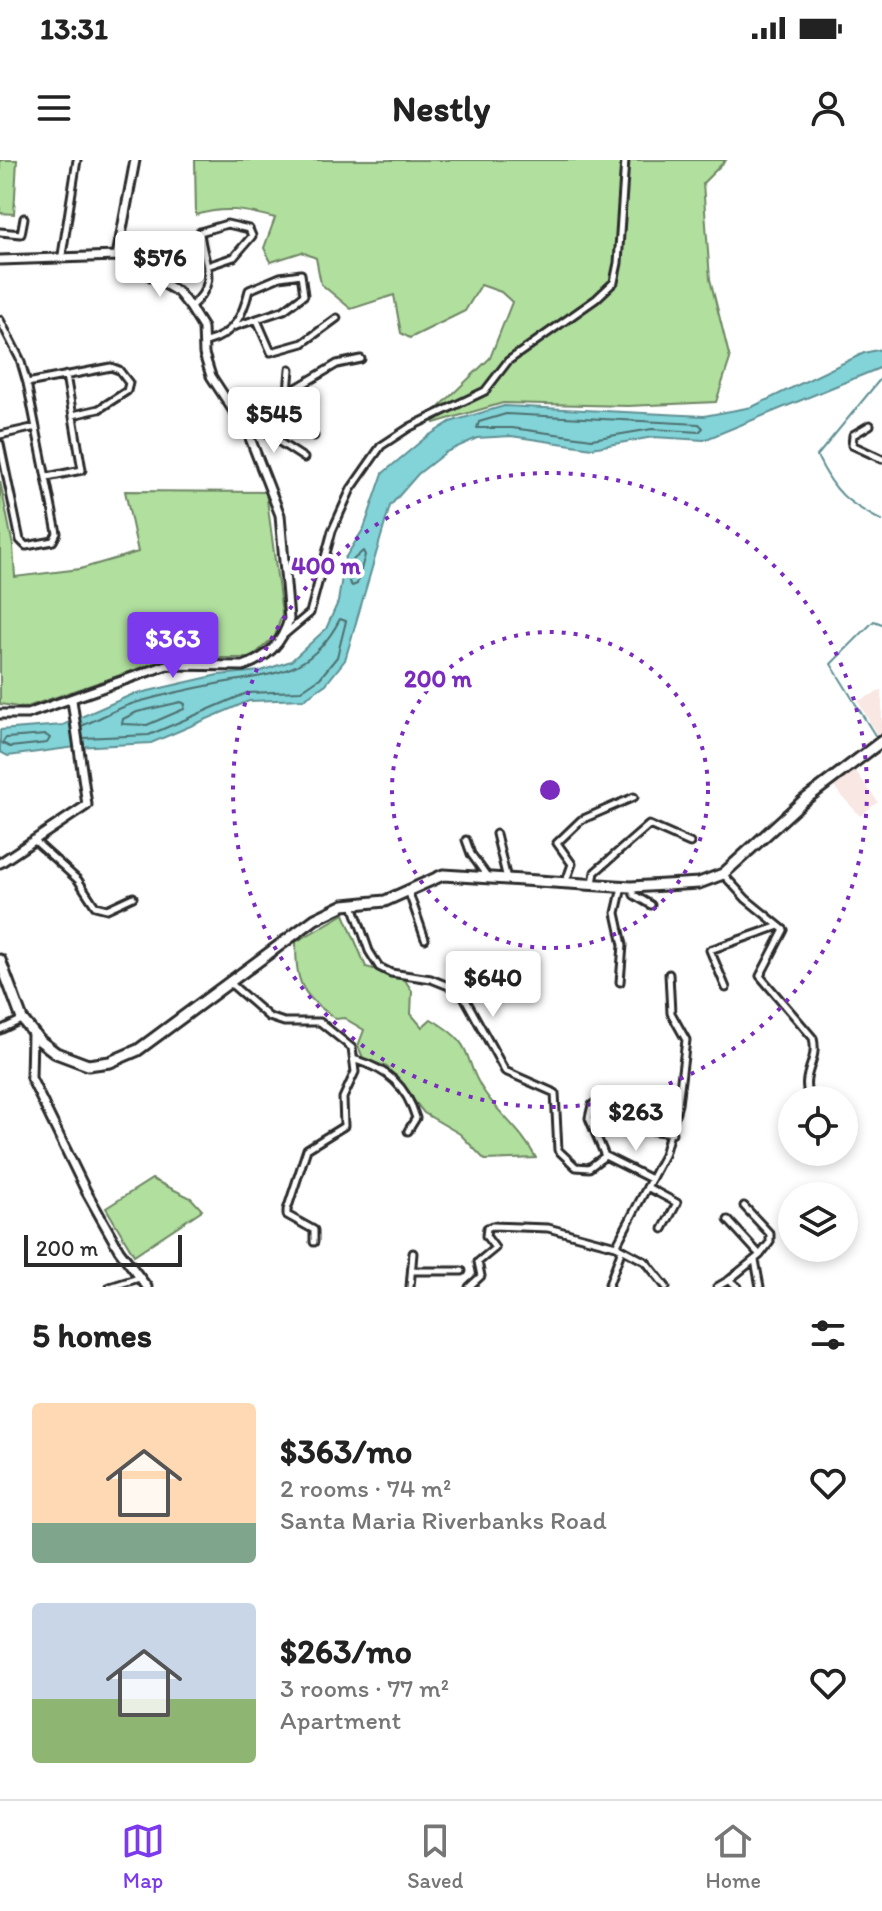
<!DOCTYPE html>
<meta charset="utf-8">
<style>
body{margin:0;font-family:Itim,sans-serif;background:#f6f6f6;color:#222;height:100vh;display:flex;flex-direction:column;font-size:30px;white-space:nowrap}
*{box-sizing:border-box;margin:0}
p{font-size:26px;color:#767676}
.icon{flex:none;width:44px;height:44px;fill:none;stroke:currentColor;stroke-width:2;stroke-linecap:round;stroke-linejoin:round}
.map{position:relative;height:1127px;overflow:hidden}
.drawer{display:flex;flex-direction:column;background:#fff;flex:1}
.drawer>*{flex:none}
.controls{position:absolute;left:778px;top:926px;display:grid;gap:16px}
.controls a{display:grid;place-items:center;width:80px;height:80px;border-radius:50%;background:#fff;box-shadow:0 4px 12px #0003;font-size:40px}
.scale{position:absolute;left:24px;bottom:20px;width:158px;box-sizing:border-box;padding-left:8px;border:4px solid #2b2b2b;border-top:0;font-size:22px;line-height:28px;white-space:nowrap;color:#2b2b2b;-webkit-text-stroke:6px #fff;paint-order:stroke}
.price{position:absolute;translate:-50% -68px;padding:0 18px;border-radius:8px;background:#fff;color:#222;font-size:26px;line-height:52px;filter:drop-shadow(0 2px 4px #0008)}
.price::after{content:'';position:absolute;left:50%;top:48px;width:24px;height:18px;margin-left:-12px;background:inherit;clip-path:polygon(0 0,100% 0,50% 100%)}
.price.current{background:#7c3aed;color:#fff}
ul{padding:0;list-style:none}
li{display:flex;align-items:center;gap:24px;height:200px;padding:0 32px}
li span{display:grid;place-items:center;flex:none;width:224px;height:160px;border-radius:8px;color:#555}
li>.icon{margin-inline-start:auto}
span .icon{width:96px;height:96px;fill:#fffc;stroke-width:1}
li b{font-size:34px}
h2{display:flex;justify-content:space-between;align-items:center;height:96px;padding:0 32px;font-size:34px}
.status{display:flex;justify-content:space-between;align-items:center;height:56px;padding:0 40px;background:#fff;direction:ltr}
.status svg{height:22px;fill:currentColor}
header{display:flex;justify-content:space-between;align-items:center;height:104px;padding:0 32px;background:#fff;font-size:36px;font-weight:700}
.dock{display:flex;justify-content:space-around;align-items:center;height:112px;border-top:2px solid #e0e0e0;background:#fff;font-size:22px;color:#767676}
.dock a{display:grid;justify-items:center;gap:4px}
.dock .current{color:#7c3aed}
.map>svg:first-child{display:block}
.built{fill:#f8e7e3}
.green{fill:#b0df9e;stroke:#6e8564;stroke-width:2}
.water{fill:#82d4d8;stroke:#5f9093;stroke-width:2}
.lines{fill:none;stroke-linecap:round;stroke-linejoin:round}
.shore{stroke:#4e6f70;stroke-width:2}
.stream{stroke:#5f9093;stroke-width:2}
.minor-casing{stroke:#2b2b2b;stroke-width:11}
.tertiary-casing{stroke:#2b2b2b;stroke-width:13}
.primary-casing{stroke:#2b2b2b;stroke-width:15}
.minor{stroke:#fff;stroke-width:5}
.tertiary{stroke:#fff;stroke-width:7}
.primary{stroke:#fff;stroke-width:9}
.ring{fill:none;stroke:#7b2cbf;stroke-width:4;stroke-dasharray:4 8}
.centre{fill:#7b2cbf;stroke:#fff;stroke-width:4}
.ring-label{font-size:24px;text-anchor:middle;font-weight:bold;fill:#7b2cbf;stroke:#fff;stroke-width:8;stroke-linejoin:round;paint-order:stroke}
</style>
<div class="status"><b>13:31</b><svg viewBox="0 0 49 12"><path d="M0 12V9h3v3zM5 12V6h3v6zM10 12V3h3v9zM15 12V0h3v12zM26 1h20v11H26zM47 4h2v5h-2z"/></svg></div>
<header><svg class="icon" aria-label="menu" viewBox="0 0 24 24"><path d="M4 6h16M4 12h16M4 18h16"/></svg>Nestly<svg class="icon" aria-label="person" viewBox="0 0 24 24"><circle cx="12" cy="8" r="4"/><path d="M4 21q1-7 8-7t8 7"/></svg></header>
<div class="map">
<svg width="882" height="1127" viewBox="0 0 882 1127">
<rect width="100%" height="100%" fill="#fff"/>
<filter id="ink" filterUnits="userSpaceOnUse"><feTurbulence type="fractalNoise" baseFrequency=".0125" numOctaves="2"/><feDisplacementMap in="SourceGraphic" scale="16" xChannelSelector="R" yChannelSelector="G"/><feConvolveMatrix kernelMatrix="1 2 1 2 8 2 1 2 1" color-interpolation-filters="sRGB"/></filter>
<g filter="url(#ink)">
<path class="built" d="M882,530V577L879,579L858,541Z
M855,610L878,642L860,656L833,626Z"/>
<path class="green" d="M0,0H17L14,54L0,53Z
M195,0H726L703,23L710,119L730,199L716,242L628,246L503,243L434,263L432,254L490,198L512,142L501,132L481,125L465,151L410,178L401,173L394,135L351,149L321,124L316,98L302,92L271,102L264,88L275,58C247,50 224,46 196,55Z
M0,321L13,386L15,417L80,409L138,392L125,331L266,332L282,454L275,476L251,498H170L24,548L0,544Z
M344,754L366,807L403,817L412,831L411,854L422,867L431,859C479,887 460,897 485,933C501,956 523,972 536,998L485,1000L460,974L424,953L387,907L363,898L358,886L364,870L344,858L336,859C301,834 296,825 296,782Z
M152,1019L191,1038L202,1050L134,1095L106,1048Z"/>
<path class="water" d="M882,189V207L704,280L653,277L592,288L511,276L477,278L446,292L418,314L390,346L345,500L326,524L304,539L249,541L151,583L76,587L8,596L0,592V570L63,565L131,535L218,515L261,511L291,501L326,469L338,442L345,398L364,368L383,313L425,278L450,262L504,246L704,256L752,247L864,193Z"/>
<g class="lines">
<path class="shore" d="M506,254L699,264L703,268L699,272L652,269L592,279L512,268H477L479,262Z
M363,391L365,395L357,424L352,426L349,422L353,400Z
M181,542L185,544L184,549L147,565L122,564L123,559L137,552Z
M81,566C100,559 118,547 138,542C163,535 190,529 216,524C271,513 309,518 340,459L346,461L337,497L320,518L301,531L247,533L149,575L83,578
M46,575L50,578L47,583L10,587L2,583L6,578Z"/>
<path class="stream" d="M882,217L817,296C835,333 846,342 882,361
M876,577L831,504L874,461L882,464"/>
<g class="minor-casing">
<path id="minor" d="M0,72L21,74L24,58
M62,95L77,0
M190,147C221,122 203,105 200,72L227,64L249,69L252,76L234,97L207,106
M0,160L20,199L27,223L57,373L53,381L26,386L20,380L0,284
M257,160L271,192L303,183L337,158
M206,182C234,175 243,155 249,130L280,117L301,114L304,135L284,150L233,167
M27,223L111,207L119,210L129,223L127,231L99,249L73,255
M288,232L290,209
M240,260L269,253L314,276
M288,262V233L337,204L361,199
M870,265L853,275L852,285L882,299
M249,273L264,272L304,298
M0,275L36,267
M47,317L82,310L66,215
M285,474L310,453L332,371L351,329L381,286L410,267L485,231L508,201L596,139L614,122L618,103L625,0
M496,674L507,719
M466,680L471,694L487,716
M36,682L78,720L95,746L107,749L133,737
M723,714L746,739L784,770L760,816L813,878C819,903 800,912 809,939
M566,721L572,704L557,683L581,660L634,637
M593,723L595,712L649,665L690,683
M632,728L634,735L651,745
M409,733L425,779
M353,745L369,791L379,807L391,813L431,819L461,831L505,911L555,933L558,990L576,1007L589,1008L605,996L589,958L592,945L606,936H632V968L672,973
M229,822L269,857L284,862H320L352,888L355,912L343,938L344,966L307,989L287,1050V1055L314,1070V1082
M620,822L623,785L616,753L622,727
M726,828L710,790L779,766
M0,870L21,860
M356,900C388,910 406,925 416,958L408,971
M605,996L651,1019
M647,1027L677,1043L663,1069
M744,1046L770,1074V1082L760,1095
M728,1060L760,1095L729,1120
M616,1086L664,995L678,944L686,880L671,853L669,814
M755,1100L760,1127
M413,1111H462
M110,1127L139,1118
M410,1127L413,1093
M469,1127L481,1116L478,1102L495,1088L486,1076L487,1068L492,1066L548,1068L616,1086L646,1102L666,1127
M608,1127L622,1089
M717,1127L729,1120L738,1127"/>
</g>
<g class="tertiary-casing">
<path id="tertiary" d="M117,96L135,0
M0,100L117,96L178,132L190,147L203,168L204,194L211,216L248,273L280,355L289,459C282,484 267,498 243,506L167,505L27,554H0
M0,703L87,645L72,540
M32,873L31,918L86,1031L119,1090L147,1127"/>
</g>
<g class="primary-casing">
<path id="primary" d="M0,800L22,859L39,880L56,893L88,905L110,902L138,890L315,759L344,745L385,741L443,715L631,727L699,723L723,714L803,641L882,581"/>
</g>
<use href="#minor" class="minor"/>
<use href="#tertiary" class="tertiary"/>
<use href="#primary" class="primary"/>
</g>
</g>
<g class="ring">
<circle cx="550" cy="630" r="158"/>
<circle cx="550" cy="630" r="317"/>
</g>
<circle cx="550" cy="630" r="12" class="centre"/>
<g class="ring-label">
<text x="326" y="414">400 m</text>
<text x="438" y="527">200 m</text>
</g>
</svg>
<div class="controls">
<a><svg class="icon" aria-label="locate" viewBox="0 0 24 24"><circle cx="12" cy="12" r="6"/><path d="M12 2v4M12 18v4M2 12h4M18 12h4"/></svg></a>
<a><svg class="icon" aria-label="layers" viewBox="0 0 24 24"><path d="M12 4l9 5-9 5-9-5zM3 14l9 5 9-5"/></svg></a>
</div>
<div class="scale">200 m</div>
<b class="price" style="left:160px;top:139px">$576</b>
<b class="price" style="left:274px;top:295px">$545</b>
<b class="price current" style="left:173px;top:520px">$363</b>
<b class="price" style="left:493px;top:859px">$640</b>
<b class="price" style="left:636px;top:993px">$263</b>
</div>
<section class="drawer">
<h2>5 homes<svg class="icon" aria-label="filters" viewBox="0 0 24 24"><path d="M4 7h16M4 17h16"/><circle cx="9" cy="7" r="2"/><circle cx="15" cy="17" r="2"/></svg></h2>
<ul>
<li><span style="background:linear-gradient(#ffd9b3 75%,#7fa58c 0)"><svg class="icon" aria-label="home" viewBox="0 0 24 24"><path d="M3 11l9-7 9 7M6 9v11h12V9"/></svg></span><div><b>$363/mo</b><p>2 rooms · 74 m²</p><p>Santa Maria Riverbanks Road</p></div><svg class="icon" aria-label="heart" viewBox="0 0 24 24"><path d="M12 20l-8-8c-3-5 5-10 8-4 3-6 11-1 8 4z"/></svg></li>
<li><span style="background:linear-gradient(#c9d6e8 60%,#8fb573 0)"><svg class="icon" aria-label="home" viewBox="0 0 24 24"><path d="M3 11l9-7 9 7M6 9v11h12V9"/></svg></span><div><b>$263/mo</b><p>3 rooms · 77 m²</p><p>Apartment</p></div><svg class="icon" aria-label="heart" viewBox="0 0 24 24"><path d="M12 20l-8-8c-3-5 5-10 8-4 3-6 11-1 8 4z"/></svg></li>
</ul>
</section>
<nav class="dock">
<a class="current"><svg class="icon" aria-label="map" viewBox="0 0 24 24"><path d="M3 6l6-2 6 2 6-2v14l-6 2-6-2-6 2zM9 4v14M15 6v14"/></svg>Map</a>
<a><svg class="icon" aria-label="saved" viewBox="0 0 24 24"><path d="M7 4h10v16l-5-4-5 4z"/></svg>Saved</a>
<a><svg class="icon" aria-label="home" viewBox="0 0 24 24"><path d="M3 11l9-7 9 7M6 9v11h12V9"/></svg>Home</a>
</nav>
